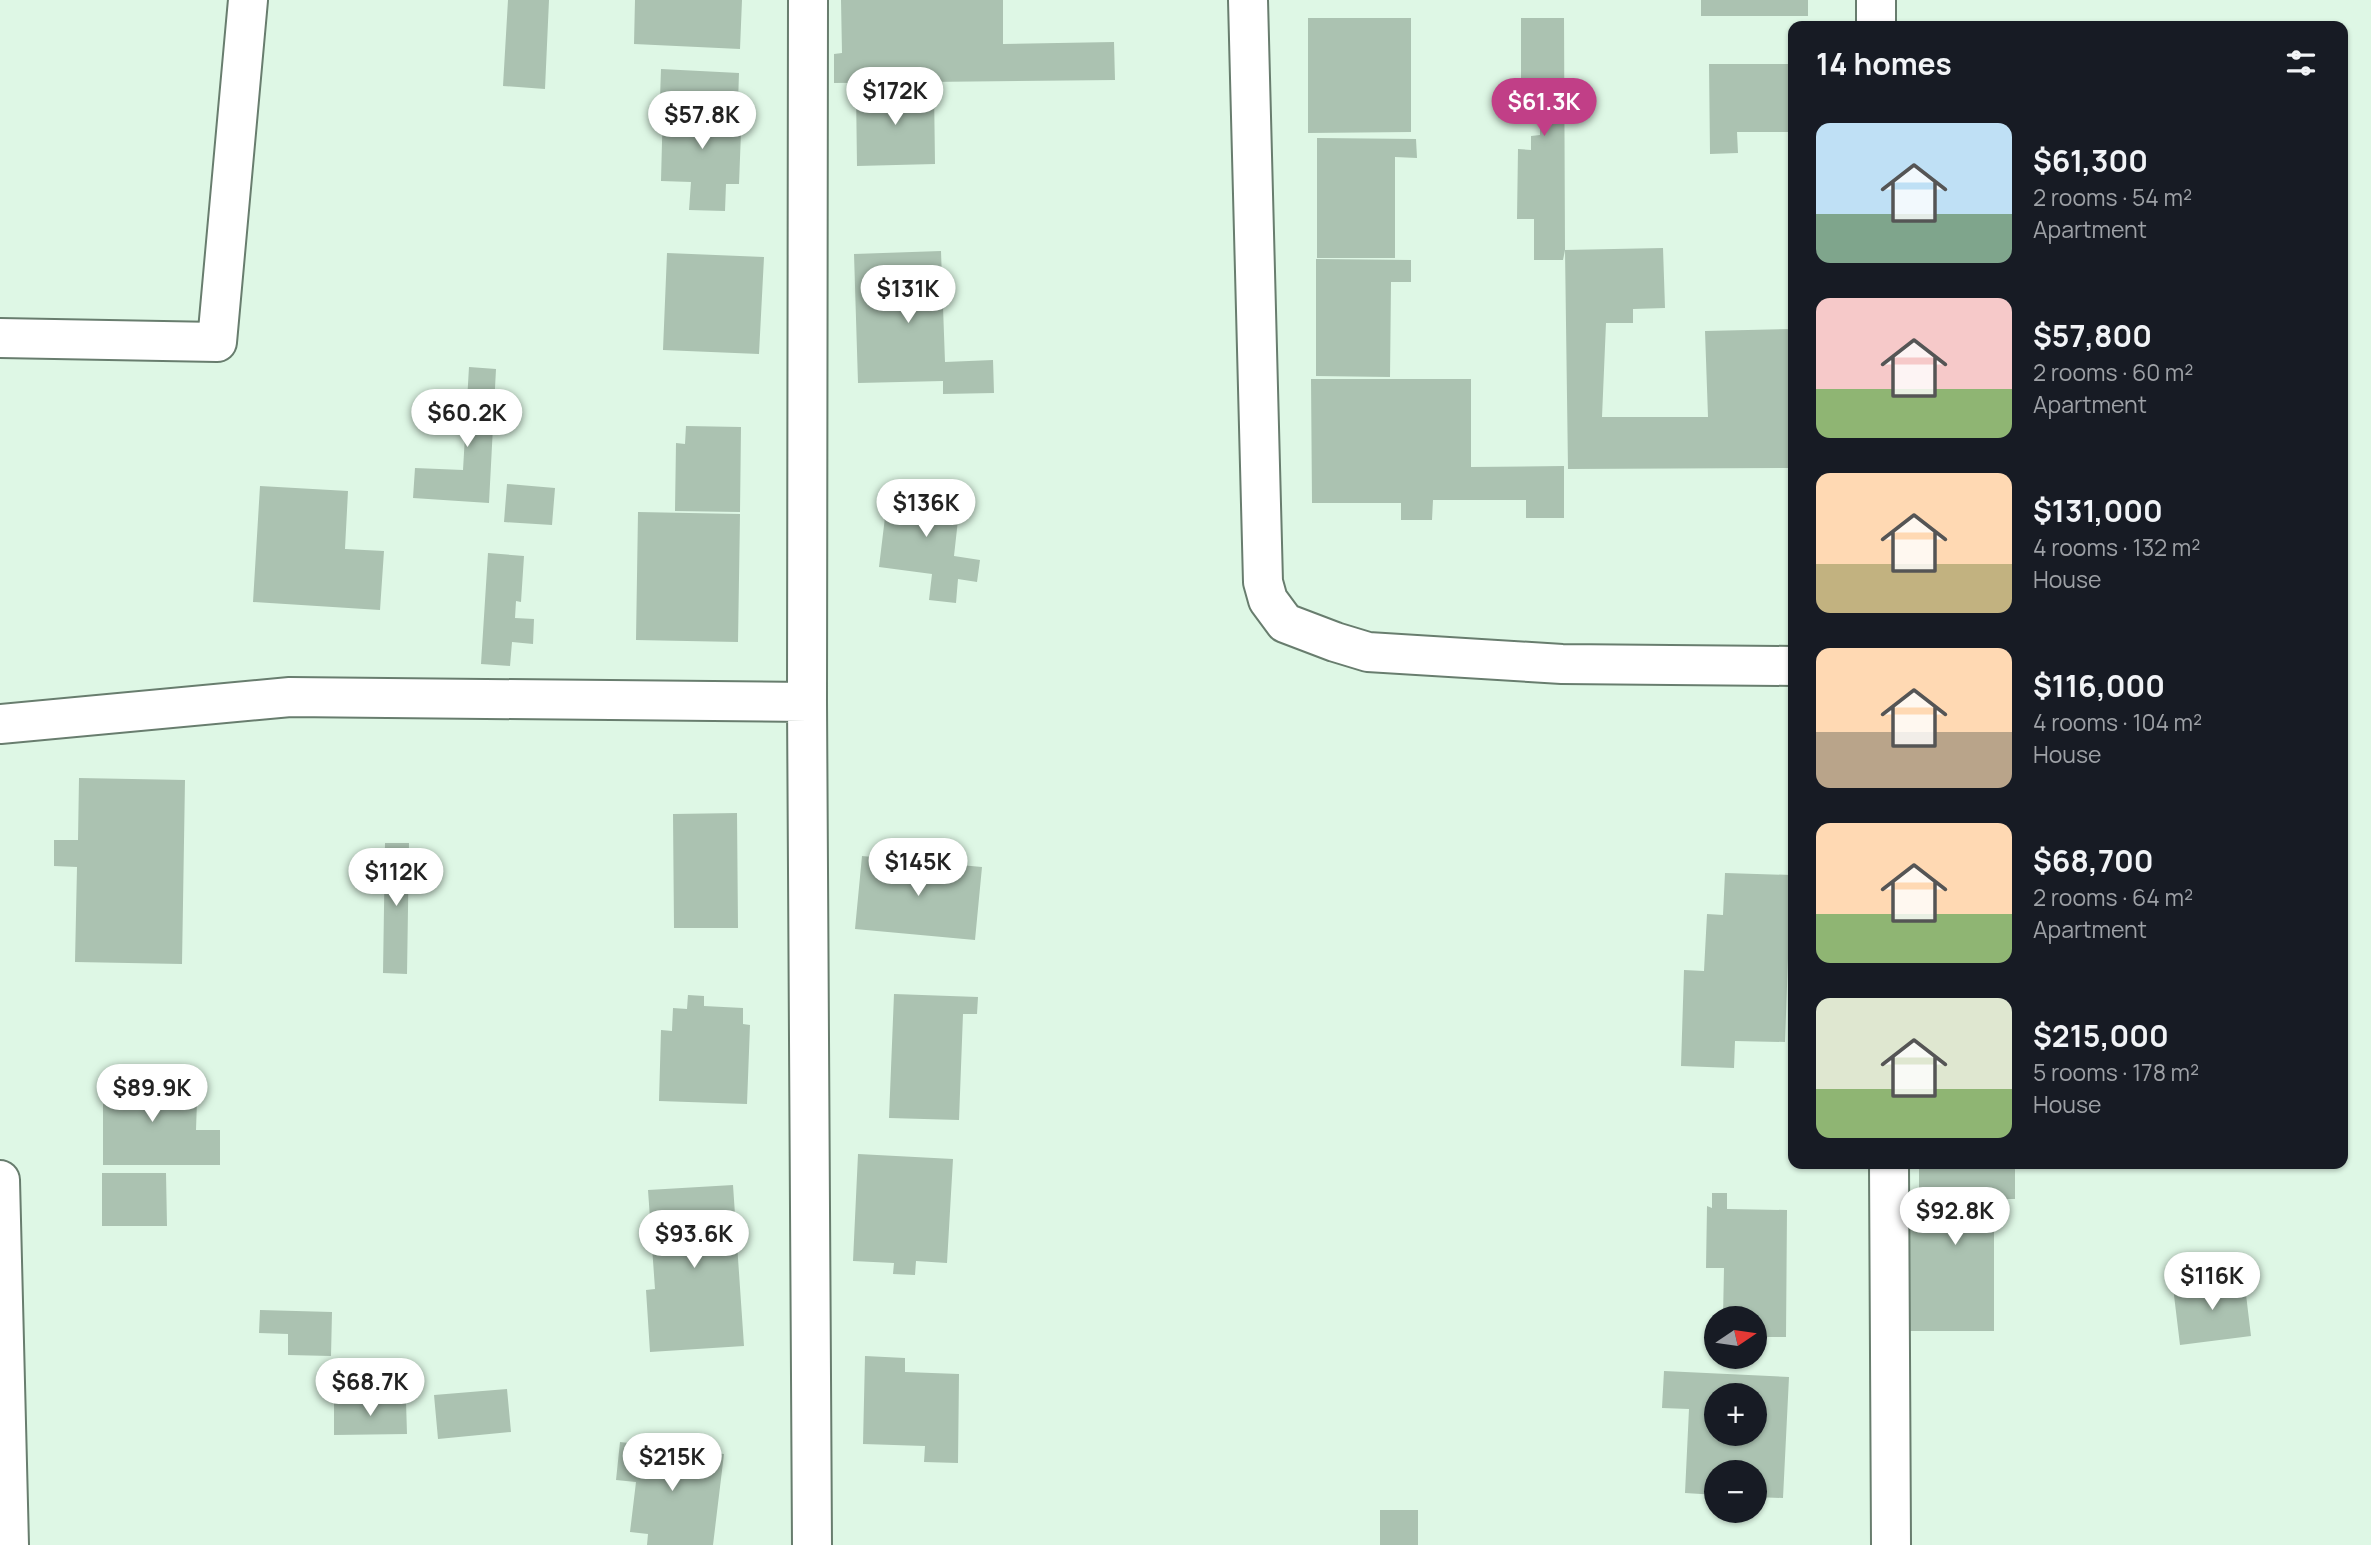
<!DOCTYPE html>
<meta charset="utf-8">
<style>
body{margin:0;font-family:Manrope,sans-serif;background:#242831;color:#f1f3f6;height:100vh;display:flex;flex-direction:column;font-size:26px;white-space:nowrap}
*{box-sizing:border-box;margin:0}
p{font-size:23px;color:#9ea1a6}
.icon{flex:none;width:38px;height:38px;fill:none;stroke:currentColor;stroke-width:2;stroke-linecap:round;stroke-linejoin:round}
.map{position:relative;flex:1;overflow:hidden}
.panel{position:absolute;left:1788px;top:21px;width:560px;height:1148px;display:flex;flex-direction:column;background:#171b24;border-radius:14px;box-shadow:0 2px 5px #0004}
.panel>*{flex:none}
.needle{width:46px;rotate:77deg}
.tools{position:absolute;left:1704px;top:1306px;display:grid;gap:14px}
.tools a{display:grid;place-items:center;width:63px;height:63px;border-radius:50%;background:#171b24;box-shadow:0 2px 5px #0004;font-size:35px}
.price{position:absolute;translate:-50% -60px;padding:0 16px;border-radius:24px;background:#fff;color:#222;font-size:23px;line-height:46px;filter:drop-shadow(0 2px 4px #0008)}
.price::after{content:'';position:absolute;left:50%;top:42px;width:21px;height:16px;margin-left:-10px;background:inherit;clip-path:polygon(0 0,100% 0,50% 100%)}
.price.on{background:#c13f87;color:#fff}
ul{padding:0;list-style:none}
li{display:flex;align-items:center;gap:21px;height:175px;padding:0 28px}
li span{display:grid;place-items:center;flex:none;width:196px;height:140px;border-radius:14px;color:#555}
li>.icon{margin-inline-start:auto}
span .icon{width:84px;height:84px;fill:#fffc;stroke-width:1}
li b{font-size:30px}
h2{display:flex;justify-content:space-between;align-items:center;height:84px;padding:0 28px;font-size:30px}
.map>svg:first-child{display:block}
.building{fill:#abc2b1;fill-rule:evenodd}
.lines{fill:none;stroke-linecap:round;stroke-linejoin:round}
.minor-casing{stroke:#687d6e;stroke-width:42}
.minor{stroke:#fff;stroke-width:38}
</style>
<div class="map">
<svg width="2371" height="1545" viewBox="0 0 2371 1545">
<rect width="100%" height="100%" fill="#def7e5"/>
<path class="building" d="M508,0H549L545,89L503,86Z
M635,0H742L740,49L634,44Z
M841,0H1003V44L1114,42L1115,80L834,83V54L842,53Z
M1701,0H1808V16H1701Z
M1308,18H1411V132L1308,133Z
M1521,18H1564L1565,250L1563,260H1534V219H1517L1518,149L1531,150V136L1540,135V87H1521Z
M1709,64H1794V132H1737L1738,153L1710,154Z
M661,69L739,73L738,103L660,99Z
M934,89L935,164L857,166L856,90Z
M663,103L742,106L739,184H726L725,211L689,210L691,182L661,181Z
M1317,138L1416,139L1417,158L1395,157V258H1317Z
M1663,248L1665,308L1633,309V323H1606L1602,417H1708L1705,331L1794,329V468L1568,469L1565,250Z
M941,251L945,362L993,360L994,393L943,394V381L858,383L854,254Z
M667,253L764,257L759,354L663,350Z
M1316,259L1411,260V282H1391L1390,377L1316,376Z
M469,367L496,369L489,503L413,498L415,468L463,470Z
M1311,379H1471V467L1564,466V518H1526V500H1433L1432,520H1401V503H1312Z
M686,426L741,427L740,512L675,511L676,443L685,444Z
M507,484L555,488L552,525L504,522Z
M889,484L961,493L954,556L980,560L977,582L958,579L956,603L929,600L932,574L879,567Z
M260,486L348,491L345,549L384,551L380,610L253,602Z
M638,512L740,514L738,642L636,640Z
M488,553L524,556L521,602L516,601L515,618L534,619L533,644L512,642L510,666L481,664Z
M79,778L185,780L182,964L75,962L77,867L54,866V840H78Z
M737,813L738,928H674L673,814Z
M385,843H409L407,974L383,973Z
M862,856L982,867L975,940L855,929Z
M1725,873L1791,875L1785,1042L1735,1041L1734,1068L1681,1066L1684,970L1704,971L1707,914L1723,915Z
M894,994L978,997L977,1014H963L959,1120L889,1118Z
M688,995L704,996V1006L743,1008V1024L750,1025L747,1104L659,1101L661,1030L672,1031L673,1008L687,1009Z
M103,1072H173V1101H197L196,1130H220V1165H103Z
M858,1154L953,1159L947,1263L916,1261L915,1275L893,1274L894,1263L853,1261Z
M1919,1167L2015,1168V1199H1994V1331H1909L1910,1192L1919,1193Z
M102,1173H166L167,1226H102Z
M733,1185L744,1346L650,1352L646,1290L655,1289L648,1190Z
M1712,1193H1727V1209L1787,1210L1786,1337H1755V1318H1723L1724,1268H1706L1707,1206L1712,1208Z
M2244,1278L2251,1336L2180,1345L2173,1287Z
M260,1310L332,1312L331,1356L288,1355V1334L259,1333Z
M865,1356L905,1358V1372L959,1374L958,1463L924,1462L925,1446L863,1444Z
M1664,1371L1789,1377L1783,1498L1755,1497V1472H1717V1495L1685,1493L1689,1409L1662,1408ZM1717,1395H1755V1433H1717Z
M507,1389L511,1432L438,1439L434,1395Z
M406,1401L407,1434L334,1435V1402Z
M620,1442L724,1454L713,1545H647L648,1534L630,1532L636,1482L616,1480Z
M1380,1510H1418V1545H1380Z"/>
<g class="lines">
<g class="minor-casing">
<path id="minor" d="M808,0L807,702L812,1545
M1248,0L1263,582L1268,600L1285,623L1335,642L1368,652L1562,664L1794,666
M1876,0V26
M0,338L217,342L248,0
M0,724L290,697L807,702
M1889,1164L1891,1545
M0,1180L9,1545"/>
</g>
<use href="#minor" class="minor"/>
</g>
</svg>
<div class="tools">
<a><svg class="needle" viewBox="-14 -14 28 28"><path d="M0-13l5 13h-10z" fill="#e53935"/><path d="M0 13l5-13h-10z" fill="#9ea1a6"/></svg></a>
<a>+</a>
<a>−</a>
</div>
<b class="price" style="left:895px;top:127px">$172K</b>
<b class="price on" style="left:1544px;top:138px">$61.3K</b>
<b class="price" style="left:702px;top:151px">$57.8K</b>
<b class="price" style="left:908px;top:325px">$131K</b>
<b class="price" style="left:467px;top:449px">$60.2K</b>
<b class="price" style="left:926px;top:539px">$136K</b>
<b class="price" style="left:918px;top:898px">$145K</b>
<b class="price" style="left:396px;top:908px">$112K</b>
<b class="price" style="left:152px;top:1124px">$89.9K</b>
<b class="price" style="left:1955px;top:1247px">$92.8K</b>
<b class="price" style="left:694px;top:1270px">$93.6K</b>
<b class="price" style="left:2212px;top:1312px">$116K</b>
<b class="price" style="left:370px;top:1418px">$68.7K</b>
<b class="price" style="left:672px;top:1493px">$215K</b>
<section class="panel">
<h2>14 homes<svg class="icon" aria-label="filters" viewBox="0 0 24 24"><path d="M4 7h16M4 17h16"/><circle cx="9" cy="7" r="2"/><circle cx="15" cy="17" r="2"/></svg></h2>
<ul>
<li><span style="background:linear-gradient(#bfe0f5 65%,#7fa58c 0)"><svg class="icon" aria-label="home" viewBox="0 0 24 24"><path d="M3 11l9-7 9 7M6 9v11h12V9"/></svg></span><div><b>$61,300</b><p>2 rooms · 54 m²</p><p>Apartment</p></div></li>
<li><span style="background:linear-gradient(#f6c9c9 65%,#8fb573 0)"><svg class="icon" aria-label="home" viewBox="0 0 24 24"><path d="M3 11l9-7 9 7M6 9v11h12V9"/></svg></span><div><b>$57,800</b><p>2 rooms · 60 m²</p><p>Apartment</p></div></li>
<li><span style="background:linear-gradient(#ffd9b3 65%,#c2b280 0)"><svg class="icon" aria-label="home" viewBox="0 0 24 24"><path d="M3 11l9-7 9 7M6 9v11h12V9"/></svg></span><div><b>$131,000</b><p>4 rooms · 132 m²</p><p>House</p></div></li>
<li><span style="background:linear-gradient(#ffd9b3 60%,#b9a48a 0)"><svg class="icon" aria-label="home" viewBox="0 0 24 24"><path d="M3 11l9-7 9 7M6 9v11h12V9"/></svg></span><div><b>$116,000</b><p>4 rooms · 104 m²</p><p>House</p></div></li>
<li><span style="background:linear-gradient(#ffd9b3 65%,#8fb573 0)"><svg class="icon" aria-label="home" viewBox="0 0 24 24"><path d="M3 11l9-7 9 7M6 9v11h12V9"/></svg></span><div><b>$68,700</b><p>2 rooms · 64 m²</p><p>Apartment</p></div></li>
<li><span style="background:linear-gradient(#dfe7d0 65%,#8fb573 0)"><svg class="icon" aria-label="home" viewBox="0 0 24 24"><path d="M3 11l9-7 9 7M6 9v11h12V9"/></svg></span><div><b>$215,000</b><p>5 rooms · 178 m²</p><p>House</p></div></li>
</ul>
</section>
</div>
